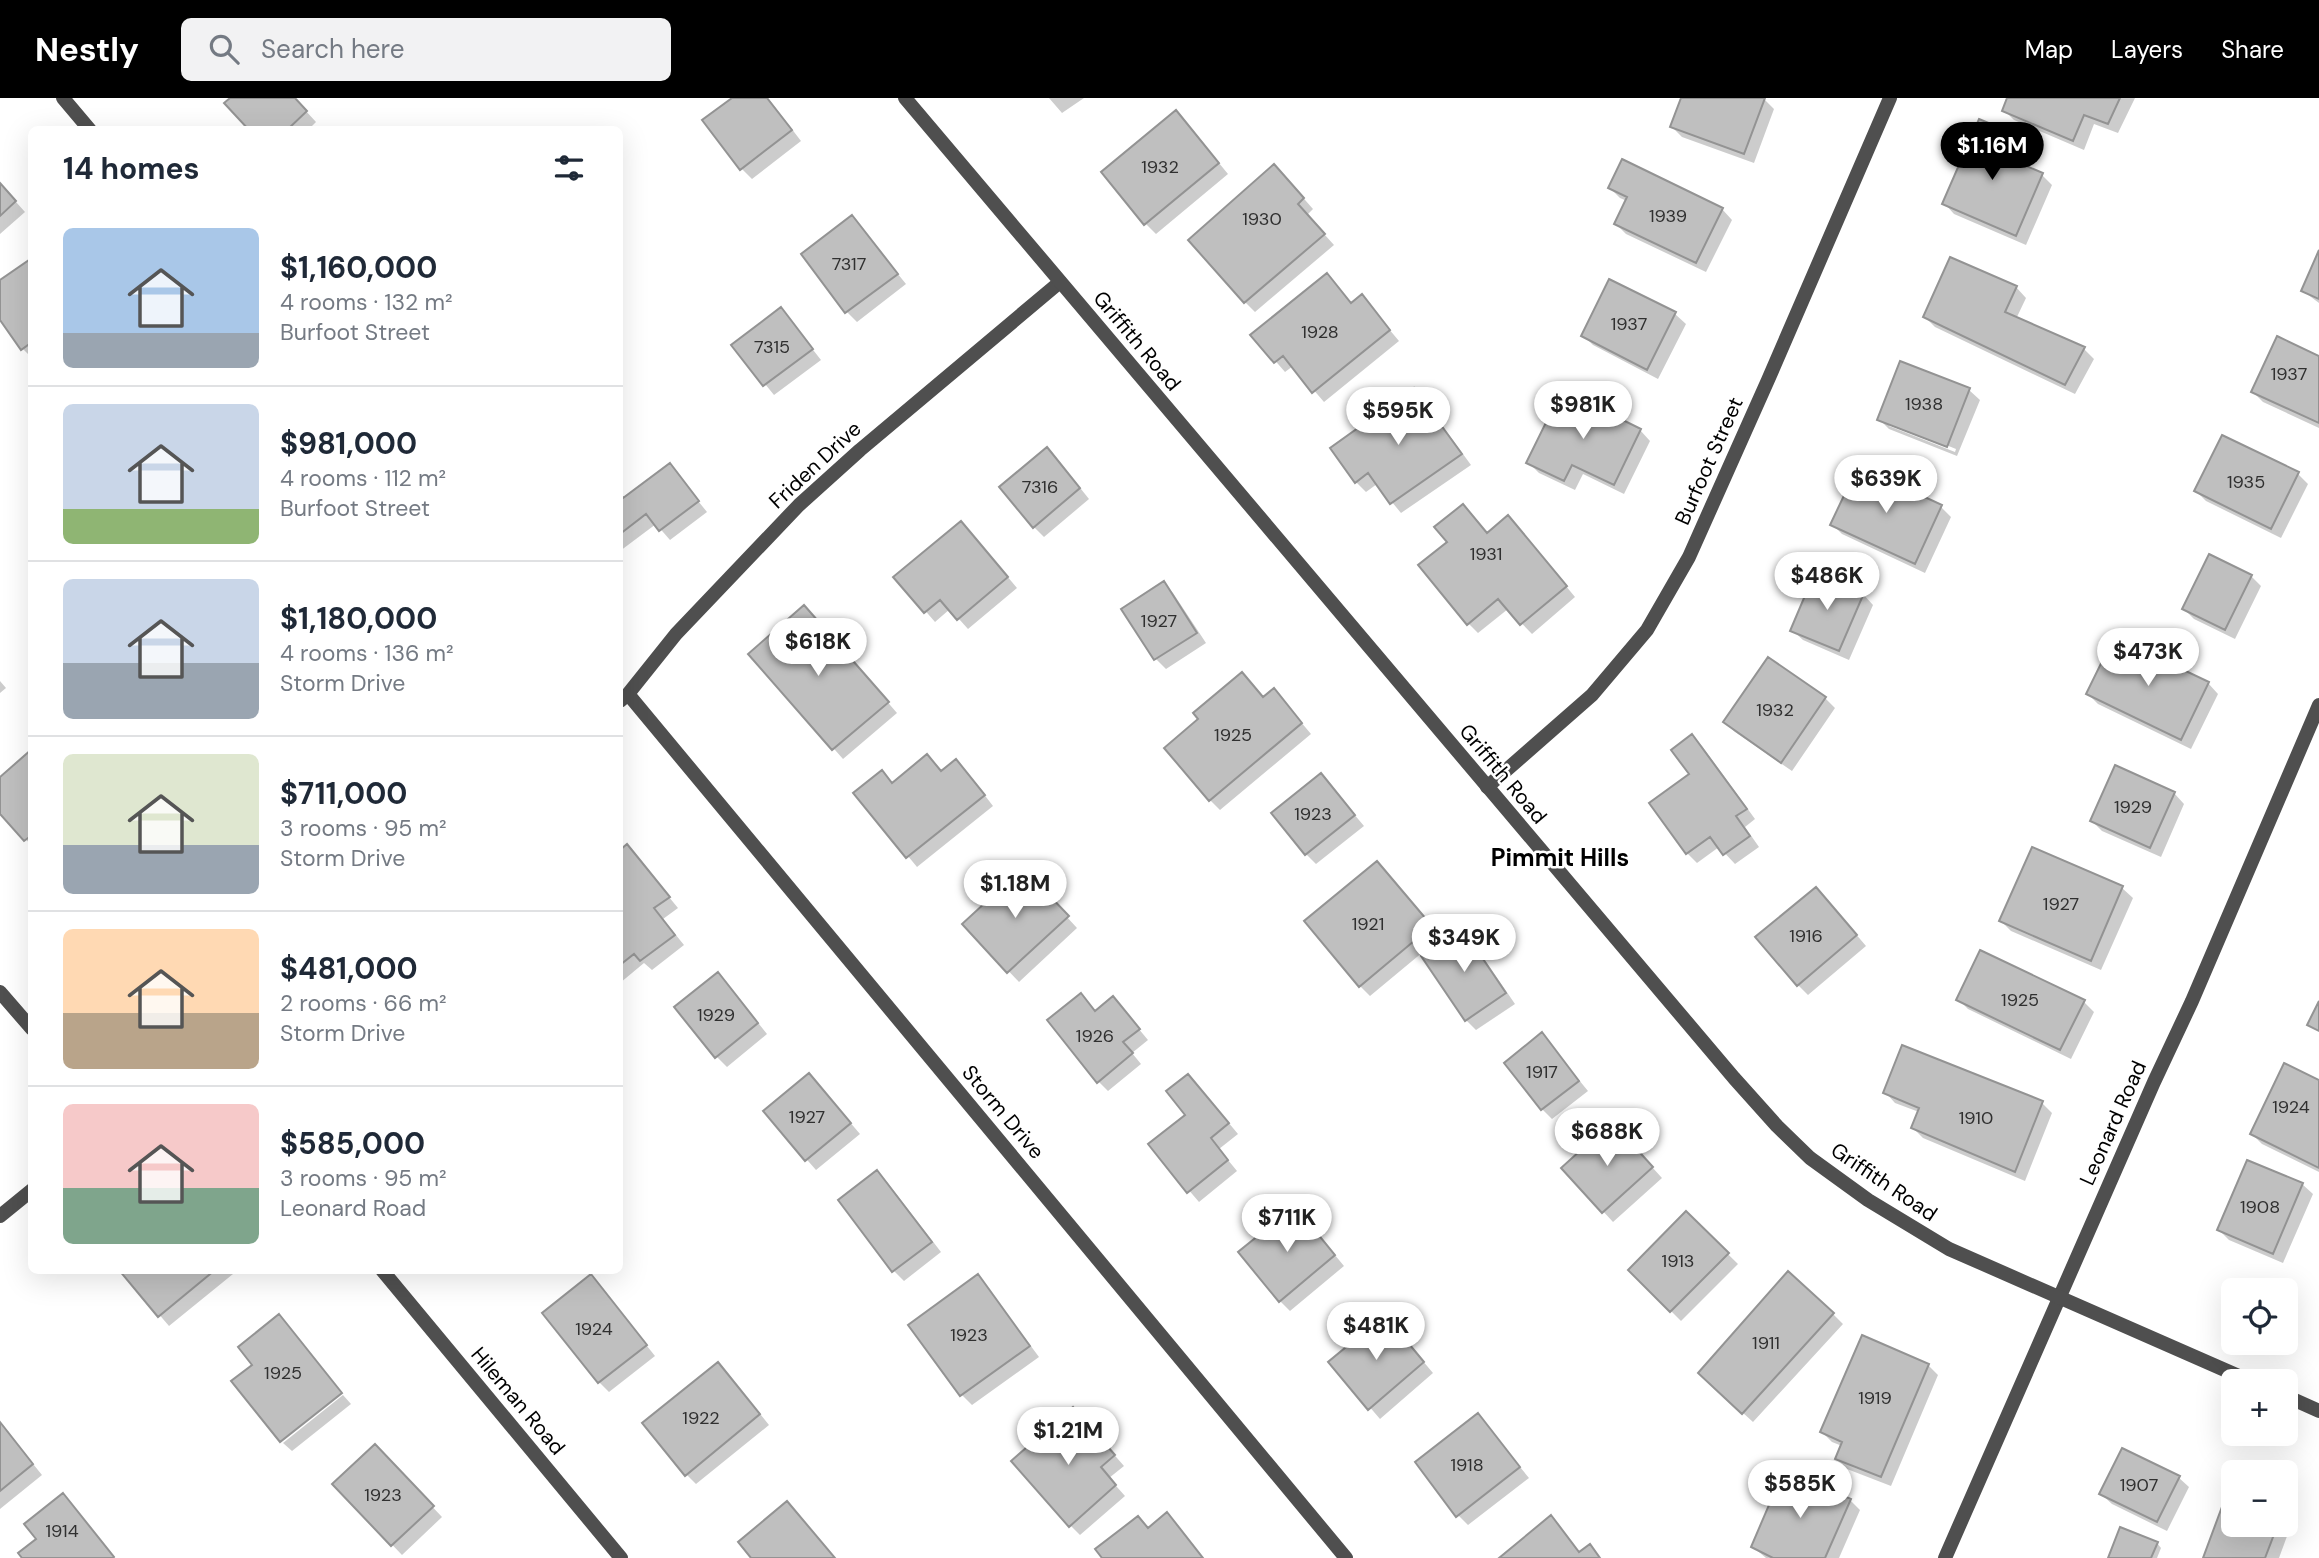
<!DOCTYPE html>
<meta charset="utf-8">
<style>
body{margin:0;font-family:"DM Sans",sans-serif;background:#f2f2f3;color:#1f2937;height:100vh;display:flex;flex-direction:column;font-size:26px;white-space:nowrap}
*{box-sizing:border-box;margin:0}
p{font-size:23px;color:#747a83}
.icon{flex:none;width:38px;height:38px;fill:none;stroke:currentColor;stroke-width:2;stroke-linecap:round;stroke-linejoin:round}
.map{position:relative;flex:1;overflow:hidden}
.side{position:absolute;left:28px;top:28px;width:595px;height:1148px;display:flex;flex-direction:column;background:#fff;border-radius:10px;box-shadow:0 7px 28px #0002}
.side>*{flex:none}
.buttons{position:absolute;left:2221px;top:1180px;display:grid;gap:14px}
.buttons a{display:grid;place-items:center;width:77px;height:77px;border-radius:10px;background:#fff;box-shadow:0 7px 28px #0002;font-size:35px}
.price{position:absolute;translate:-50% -60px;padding:0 16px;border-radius:24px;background:#fff;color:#222;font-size:23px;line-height:46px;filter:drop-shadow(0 2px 4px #0008)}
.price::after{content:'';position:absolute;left:50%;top:42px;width:21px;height:16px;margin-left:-10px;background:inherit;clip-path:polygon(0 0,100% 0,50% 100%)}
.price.on{background:#000;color:#fff}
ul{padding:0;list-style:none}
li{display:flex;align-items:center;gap:21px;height:175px;padding:0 35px}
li+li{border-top:2px solid #e0e1e3}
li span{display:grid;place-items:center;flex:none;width:196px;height:140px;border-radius:10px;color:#555}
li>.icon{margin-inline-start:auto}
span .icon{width:84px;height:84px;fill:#fffc;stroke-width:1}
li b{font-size:30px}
h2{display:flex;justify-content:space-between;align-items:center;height:84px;padding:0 35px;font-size:30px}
header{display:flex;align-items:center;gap:42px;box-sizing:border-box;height:98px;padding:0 35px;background:#000;color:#fff}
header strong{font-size:33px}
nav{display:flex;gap:38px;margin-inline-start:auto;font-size:24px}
.search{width:490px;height:63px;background:#f2f2f3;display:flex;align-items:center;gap:18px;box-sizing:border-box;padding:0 24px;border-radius:10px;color:#747a83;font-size:26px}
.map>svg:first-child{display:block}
.shadow{fill:#0003;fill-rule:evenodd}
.building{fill:#bfbfbf;stroke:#939393;stroke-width:2}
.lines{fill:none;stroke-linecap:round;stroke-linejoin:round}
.minor{stroke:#4f4f4f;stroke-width:14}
.tertiary{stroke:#4f4f4f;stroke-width:14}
.labels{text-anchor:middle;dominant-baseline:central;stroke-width:5;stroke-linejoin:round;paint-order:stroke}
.number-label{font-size:18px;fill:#303030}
.street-label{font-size:21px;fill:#000;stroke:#fff}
.quarter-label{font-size:24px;font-weight:bold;fill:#000;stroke:#fff}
</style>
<header>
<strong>Nestly</strong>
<div class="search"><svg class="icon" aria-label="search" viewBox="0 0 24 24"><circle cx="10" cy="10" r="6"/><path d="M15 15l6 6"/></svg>Search here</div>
<nav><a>Map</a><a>Layers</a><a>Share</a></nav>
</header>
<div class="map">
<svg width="2319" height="1460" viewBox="0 0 2319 1460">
<rect width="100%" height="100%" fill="#fff"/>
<path class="shadow" d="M232,0H294L316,24L308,32H251Z
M734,0H768L801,43L752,81L742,71Z
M1049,0H1084L1062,15Z
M1683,0L1764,1L1774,11L1754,65L1682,39L1672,29Z
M2009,0H2135L2118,35L2094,26L2084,52L2014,22L2004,12Z
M1186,25L1228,76L1156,136L1146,126Z
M2009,36L2019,46L2011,63L2042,77L2052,87L2026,147L1954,116L1944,105Z
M1284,78L1313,111L1307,117L1334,147L1255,214L1245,204Z
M0,86L25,114L0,136Z
M1610,90L1722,111L1732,122L1706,174L1626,136L1616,126L1627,103L1620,100Z
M852,119L906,186L857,224L847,214L803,156Z
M2319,156V205L2303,193Z
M32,162V260L22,250L0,219V184Z
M1610,183L1675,216L1686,226L1658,281L1593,247L1583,237Z
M2016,189L2026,200L2016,221L2084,251L2094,261L2075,296L1935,229L1925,219Z
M1362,199L1399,243L1324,304L1293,268L1285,274L1253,237L1352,207Z
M781,211L821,262L774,297L733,247Z
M2319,260V330L2263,304L2253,294Z
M1901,265L1969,292L1980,302L1957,358L1889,331L1879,321ZM1889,324L1956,351L1955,354L1889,328Z
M1414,293L1424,303L1471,367L1401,415L1377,386L1366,394L1356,384Z
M1640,332L1650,343L1624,396L1583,376L1575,392L1539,375L1529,365Z
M1057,361L1089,401L1044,439L1034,429Z
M669,367L707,414L670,442L656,426L620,453V394L625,401Z
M2298,376L2308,386L2281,440L2206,403L2196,393Z
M1941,409L1951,419L1925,475L1842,436L1832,426Z
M1518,430L1575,499L1532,536L1508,511L1478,535L1468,525L1449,444Z
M971,435L1017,490L968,531L950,511L935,524L896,479Z
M2251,478L2261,488L2235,541L2194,521L2184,511Z
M1163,485L1173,495L1206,545L1166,571L1156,561L1124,511Z
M1863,496L1873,507L1849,562L1803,542L1792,532Z
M814,519L897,615L843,661L750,556Z
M1768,561L1825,600L1835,610L1792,673L1735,634L1725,624Z
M0,583L6,590L0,595Z
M2208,585L2218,596L2191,651L2098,606L2088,596Z
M1274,592L1311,636L1220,712L1210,702L1264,601Z
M1692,638L1702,648L1755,721L1745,729L1759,749L1735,766L1719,749L1697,765L1687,755Z
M32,654V748L0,713V681Z
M966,673L993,708L917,769L856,695L882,675L893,686L942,674Z
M1321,677L1364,728L1316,766L1306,756Z
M2174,695L2184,706L2161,759L2102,733L2092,723Z
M627,748L678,810L663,821L684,847L652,872L644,865L620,885V754Z
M2033,751L2122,790L2133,800L2101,872L2011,833L2001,823Z
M1387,775L1441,839L1370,898L1360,888Z
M1033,782L1077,830L1019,884L964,826Z
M1826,801L1866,848L1808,897L1798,887Z
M1462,832L1472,843L1515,906L1476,932L1466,922Z
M728,887L767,936L727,969L717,959Z
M1113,900L1148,942L1132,955L1141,966L1108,993L1098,983L1096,915Z
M1958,901L2084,904L2094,914L2071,961L1968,911Z
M1542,937L1588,993L1552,1021L1542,1011Z
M2319,983V1074L2262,1046L2252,1036Z
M819,988L860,1036L816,1072L765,1014Z
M1198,988L1238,1036L1219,1051L1237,1073L1199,1104L1150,1047L1188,1017Z
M1885,994L2042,1005L2052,1015L2025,1083L1923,1040L1913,1030L1919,1014L1895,1005Z
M1622,1036L1662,1080L1613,1124L1563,1070Z
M877,1074L887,1084L941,1154L904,1183L894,1173Z
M2302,1086L2313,1096L2283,1165L2229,1142L2219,1132Z
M1686,1115L1738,1166L1681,1223L1630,1172Z
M1305,1121L1344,1168L1290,1213L1280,1203Z
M121,1172H230L233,1176L169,1228Z
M977,1179L987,1189L1039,1259L972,1307L962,1297L910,1227Z
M600,1189L655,1258L609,1294L599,1284Z
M1833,1216L1843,1226L1753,1324L1710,1285Z
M1395,1230L1433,1275L1380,1321L1331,1264Z
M1928,1267L1938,1277L1891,1388L1847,1371L1837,1361L1842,1348L1832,1344L1822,1334Z
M728,1276L769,1327L696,1386L686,1376Z
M343,1297L351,1306L292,1353L283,1345Z
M1478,1318L1529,1380L1468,1427L1458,1417Z
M1083,1321L1124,1368L1109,1380L1125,1398L1080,1437L1070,1427Z
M0,1325L42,1377L0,1411Z
M375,1348L442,1419L402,1457L334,1386Z
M2178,1379L2189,1389L2167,1433L2112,1406L2101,1396Z
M1850,1402L1860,1412L1839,1460H1766L1753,1449Z
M2233,1403V1426L2286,1425L2290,1430L2279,1460H2205Z
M2157,1445L2161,1450L2157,1460H2109Z"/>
<path class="building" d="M230,0H295L307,13L287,32H249L224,5Z
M732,0H767L792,32L740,72L702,22Z
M1681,0H1765L1744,56L1670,29Z
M2007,0H2120L2108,26L2084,17L2073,43L2002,13Z
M1176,12L1219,65L1144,127L1101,74Z
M1979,21L2010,34L2000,57L2043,75L2016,138L1942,106Z
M1622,61L1723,110L1696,165L1614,126L1627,99L1608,90Z
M1274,66L1304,100L1298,106L1325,136L1244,205L1188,142Z
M0,85L16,103L0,118Z
M852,117L898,176L845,215L801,156Z
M2319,152V201L2301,193Z
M1950,159L2017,188L2005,214L2085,249L2065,287L1923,219Z
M32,160V244L21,252L0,222V182Z
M1327,175L1351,205L1362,196L1390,232L1312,295L1283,258L1274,265L1250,237Z
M1609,181L1676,214L1647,272L1581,238Z
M781,209L813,251L763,288L731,247Z
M2277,238L2319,258V325L2251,294Z
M1900,263L1970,290L1947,349L1877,322Z
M1414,290L1462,356L1390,406L1368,375L1355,385L1330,350Z
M1562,292L1641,331L1614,387L1572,367L1564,383L1526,365Z
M2222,337L2299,374L2271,431L2194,393Z
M1047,349L1080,390L1033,430L999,389Z
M670,365L699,403L659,433L646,416L620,436V395L623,400Z
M1858,368L1942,407L1915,466L1830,427Z
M1463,406L1487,435L1508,417L1567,488L1520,527L1498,501L1467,527L1418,467L1447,444L1434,429Z
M961,423L1008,479L957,522L940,502L924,515L893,479Z
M2209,456L2252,477L2225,532L2182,511Z
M1815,474L1864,495L1839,553L1790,533Z
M1164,483L1197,535L1154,562L1121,511Z
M804,507L889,604L832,652L748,556Z
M2114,539L2209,584L2181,642L2086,596Z
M1768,559L1826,599L1781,665L1723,624Z
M1242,574L1263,599L1274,590L1302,625L1209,703L1164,650L1198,621L1193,615Z
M1692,636L1747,711L1736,718L1750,738L1723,757L1710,739L1686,756L1649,705L1689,676L1671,652Z
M32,651V737L24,743L0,716V679Z
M927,656L941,673L956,661L985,697L906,760L853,695L882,672L892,685Z
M2115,667L2175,694L2150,750L2090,723Z
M1321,675L1355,717L1305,757L1271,715Z
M627,746L670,799L654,810L675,837L640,863L634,856L620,867V752Z
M2032,749L2123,788L2091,863L1999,823Z
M1377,763L1432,828L1359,889L1304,823Z
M1023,770L1069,818L1007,875L962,826Z
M1816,789L1857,837L1797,888L1755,839Z
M1462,830L1506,895L1465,923L1421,858Z
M1980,852L2085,902L2060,952L1956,902Z
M718,874L758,925L715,960L674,909Z
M1081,895L1095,913L1113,898L1140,931L1123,944L1133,955L1097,985L1047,922Z
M2319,903V933L2307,927Z
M1542,934L1579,983L1541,1012L1504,965Z
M1902,947L2043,1003L2015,1074L1911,1030L1919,1010L1883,995Z
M2284,965L2319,982V1070L2250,1036Z
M809,975L851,1025L805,1063L763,1013Z
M1188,976L1229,1025L1211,1040L1228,1062L1187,1095L1148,1046L1185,1017L1166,993Z
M1612,1024L1653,1069L1602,1115L1561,1070Z
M2247,1062L2303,1085L2273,1156L2217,1132Z
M877,1072L932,1144L892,1174L838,1102Z
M1295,1108L1335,1157L1279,1204L1238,1154Z
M1686,1113L1729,1155L1670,1214L1628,1172Z
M119,1172H215L158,1219Z
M1788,1173L1834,1215L1742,1316L1698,1275Z
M591,1176L647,1247L598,1285L542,1215Z
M978,1176L1030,1248L960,1298L908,1227Z
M279,1216L342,1295L280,1344L231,1283L252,1267L238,1249Z
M1385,1217L1424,1264L1368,1312L1328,1264Z
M1862,1237L1929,1266L1881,1379L1835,1361L1842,1344L1820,1334Z
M718,1264L760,1316L685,1378L642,1325Z
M1073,1309L1115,1357L1101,1369L1116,1387L1069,1429L1011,1363Z
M1478,1315L1520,1369L1456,1419L1415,1364Z
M0,1324L33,1366L0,1393Z
M375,1346L434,1408L391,1448L332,1386Z
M2122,1350L2180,1378L2157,1424L2099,1396Z
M1784,1372L1851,1401L1825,1460H1773L1751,1449Z
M63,1395L114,1459L113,1460H22L18,1455L36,1441L24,1426Z
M2226,1398L2233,1401V1426H2278L2265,1460H2203Z
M787,1403L835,1460H751L738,1444Z
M1167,1414L1203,1460H1102L1095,1451L1138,1418L1148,1430Z
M1551,1417L1579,1454L1590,1446L1600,1460H1499Z
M2120,1429L2158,1444L2151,1460H2108Z"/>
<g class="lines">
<path class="minor" d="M63,0L90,32
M628,596L1346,1460
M620,603L628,596L676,536L799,407L860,352L1060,184
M1487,689L1592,597L1647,532L1689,459L1768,282L1890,0
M0,894L32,931
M0,1118L32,1092
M382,1172L621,1460
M1945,1460L2154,984L2192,903L2319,607"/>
<path class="tertiary" d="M905,0L1734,980L1777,1028L1810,1060L1868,1102L1949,1151L2250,1283
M2286,1298L2319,1313"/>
</g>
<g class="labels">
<g class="number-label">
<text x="1160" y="69">1932</text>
<text x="1668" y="118">1939</text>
<text x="1262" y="121">1930</text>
<text x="849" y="166">7317</text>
<text x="1629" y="226">1937</text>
<text x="1320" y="234">1928</text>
<text x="772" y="249">7315</text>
<text x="2289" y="276">1937</text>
<text x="1924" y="306">1938</text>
<text x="2246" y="384">1935</text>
<text x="1040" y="389">7316</text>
<text x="1486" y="456">1931</text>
<text x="1159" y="523">1927</text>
<text x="1775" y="612">1932</text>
<text x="1233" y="637">1925</text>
<text x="2133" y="709">1929</text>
<text x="1313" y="716">1923</text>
<text x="2061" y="806">1927</text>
<text x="1368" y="826">1921</text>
<text x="1806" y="838">1916</text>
<text x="2020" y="902">1925</text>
<text x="716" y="917">1929</text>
<text x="1095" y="938">1926</text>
<text x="1542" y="974">1917</text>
<text x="2291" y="1009">1924</text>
<text x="807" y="1019">1927</text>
<text x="1976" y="1020">1910</text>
<text x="2260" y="1109">1908</text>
<text x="1678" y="1163">1913</text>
<text x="594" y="1231">1924</text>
<text x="969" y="1237">1923</text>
<text x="1766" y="1245">1911</text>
<text x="283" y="1275">1925</text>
<text x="1875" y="1300">1919</text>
<text x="701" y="1320">1922</text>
<text x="1467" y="1367">1918</text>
<text x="2139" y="1387">1907</text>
<text x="383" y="1397">1923</text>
<text x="62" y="1433">1914</text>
</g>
<g class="street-label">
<text transform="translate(1137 243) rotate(50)">Griffith Road</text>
<text transform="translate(1709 363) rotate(-66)">Burfoot Street</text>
<text transform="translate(815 367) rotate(-43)">Friden Drive</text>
<text transform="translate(1503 676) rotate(50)">Griffith Road</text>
<text transform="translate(1003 1014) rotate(50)">Storm Drive</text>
<text transform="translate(2113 1025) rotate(-66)">Leonard Road</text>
<text transform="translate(1884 1084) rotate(34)">Griffith Road</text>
<text transform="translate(518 1303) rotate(50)">Hileman Road</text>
</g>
<g class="quarter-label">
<text x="1560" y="759">Pimmit Hills</text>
</g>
</g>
</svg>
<div class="buttons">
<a><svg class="icon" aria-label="locate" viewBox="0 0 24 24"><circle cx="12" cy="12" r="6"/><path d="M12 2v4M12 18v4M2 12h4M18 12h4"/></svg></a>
<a>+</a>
<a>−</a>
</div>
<b class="price on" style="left:1992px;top:84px">$1.16M</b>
<b class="price" style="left:1583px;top:343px">$981K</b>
<b class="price" style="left:1398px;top:349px">$595K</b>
<b class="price" style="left:1886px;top:417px">$639K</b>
<b class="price" style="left:1827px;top:514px">$486K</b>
<b class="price" style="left:818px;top:580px">$618K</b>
<b class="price" style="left:2148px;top:590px">$473K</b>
<b class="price" style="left:1015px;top:822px">$1.18M</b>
<b class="price" style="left:1464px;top:876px">$349K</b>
<b class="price" style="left:1607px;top:1070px">$688K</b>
<b class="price" style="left:1287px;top:1156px">$711K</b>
<b class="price" style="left:1376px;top:1264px">$481K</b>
<b class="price" style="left:1068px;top:1369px">$1.21M</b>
<b class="price" style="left:1800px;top:1422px">$585K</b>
<section class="side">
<h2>14 homes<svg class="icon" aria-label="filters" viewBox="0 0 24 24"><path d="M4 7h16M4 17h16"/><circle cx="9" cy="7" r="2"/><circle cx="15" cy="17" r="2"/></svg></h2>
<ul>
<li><span style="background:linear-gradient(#a9c7e8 75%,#9aa5b1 0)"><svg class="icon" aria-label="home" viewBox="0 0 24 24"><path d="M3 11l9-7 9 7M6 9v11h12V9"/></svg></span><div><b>$1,160,000</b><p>4 rooms · 132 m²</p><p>Burfoot Street</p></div></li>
<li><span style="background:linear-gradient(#c9d6e8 75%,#8fb573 0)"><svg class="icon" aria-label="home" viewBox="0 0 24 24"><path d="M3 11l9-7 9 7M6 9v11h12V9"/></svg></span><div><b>$981,000</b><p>4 rooms · 112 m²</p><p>Burfoot Street</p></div></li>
<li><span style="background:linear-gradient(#c9d6e8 60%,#9aa5b1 0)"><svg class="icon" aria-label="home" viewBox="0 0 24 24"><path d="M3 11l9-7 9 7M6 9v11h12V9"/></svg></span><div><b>$1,180,000</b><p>4 rooms · 136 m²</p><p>Storm Drive</p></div></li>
<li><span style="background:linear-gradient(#dfe7d0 65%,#9aa5b1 0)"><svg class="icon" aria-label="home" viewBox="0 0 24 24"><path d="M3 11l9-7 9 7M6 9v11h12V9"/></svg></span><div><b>$711,000</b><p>3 rooms · 95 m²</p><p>Storm Drive</p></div></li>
<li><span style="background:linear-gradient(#ffd9b3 60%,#b9a48a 0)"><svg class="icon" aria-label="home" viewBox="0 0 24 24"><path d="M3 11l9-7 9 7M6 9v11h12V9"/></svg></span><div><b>$481,000</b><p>2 rooms · 66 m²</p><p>Storm Drive</p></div></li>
<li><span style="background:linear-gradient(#f6c9c9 60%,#7fa58c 0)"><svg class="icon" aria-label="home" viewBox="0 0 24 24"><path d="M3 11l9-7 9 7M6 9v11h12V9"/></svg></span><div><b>$585,000</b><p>3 rooms · 95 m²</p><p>Leonard Road</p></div></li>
</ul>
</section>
</div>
